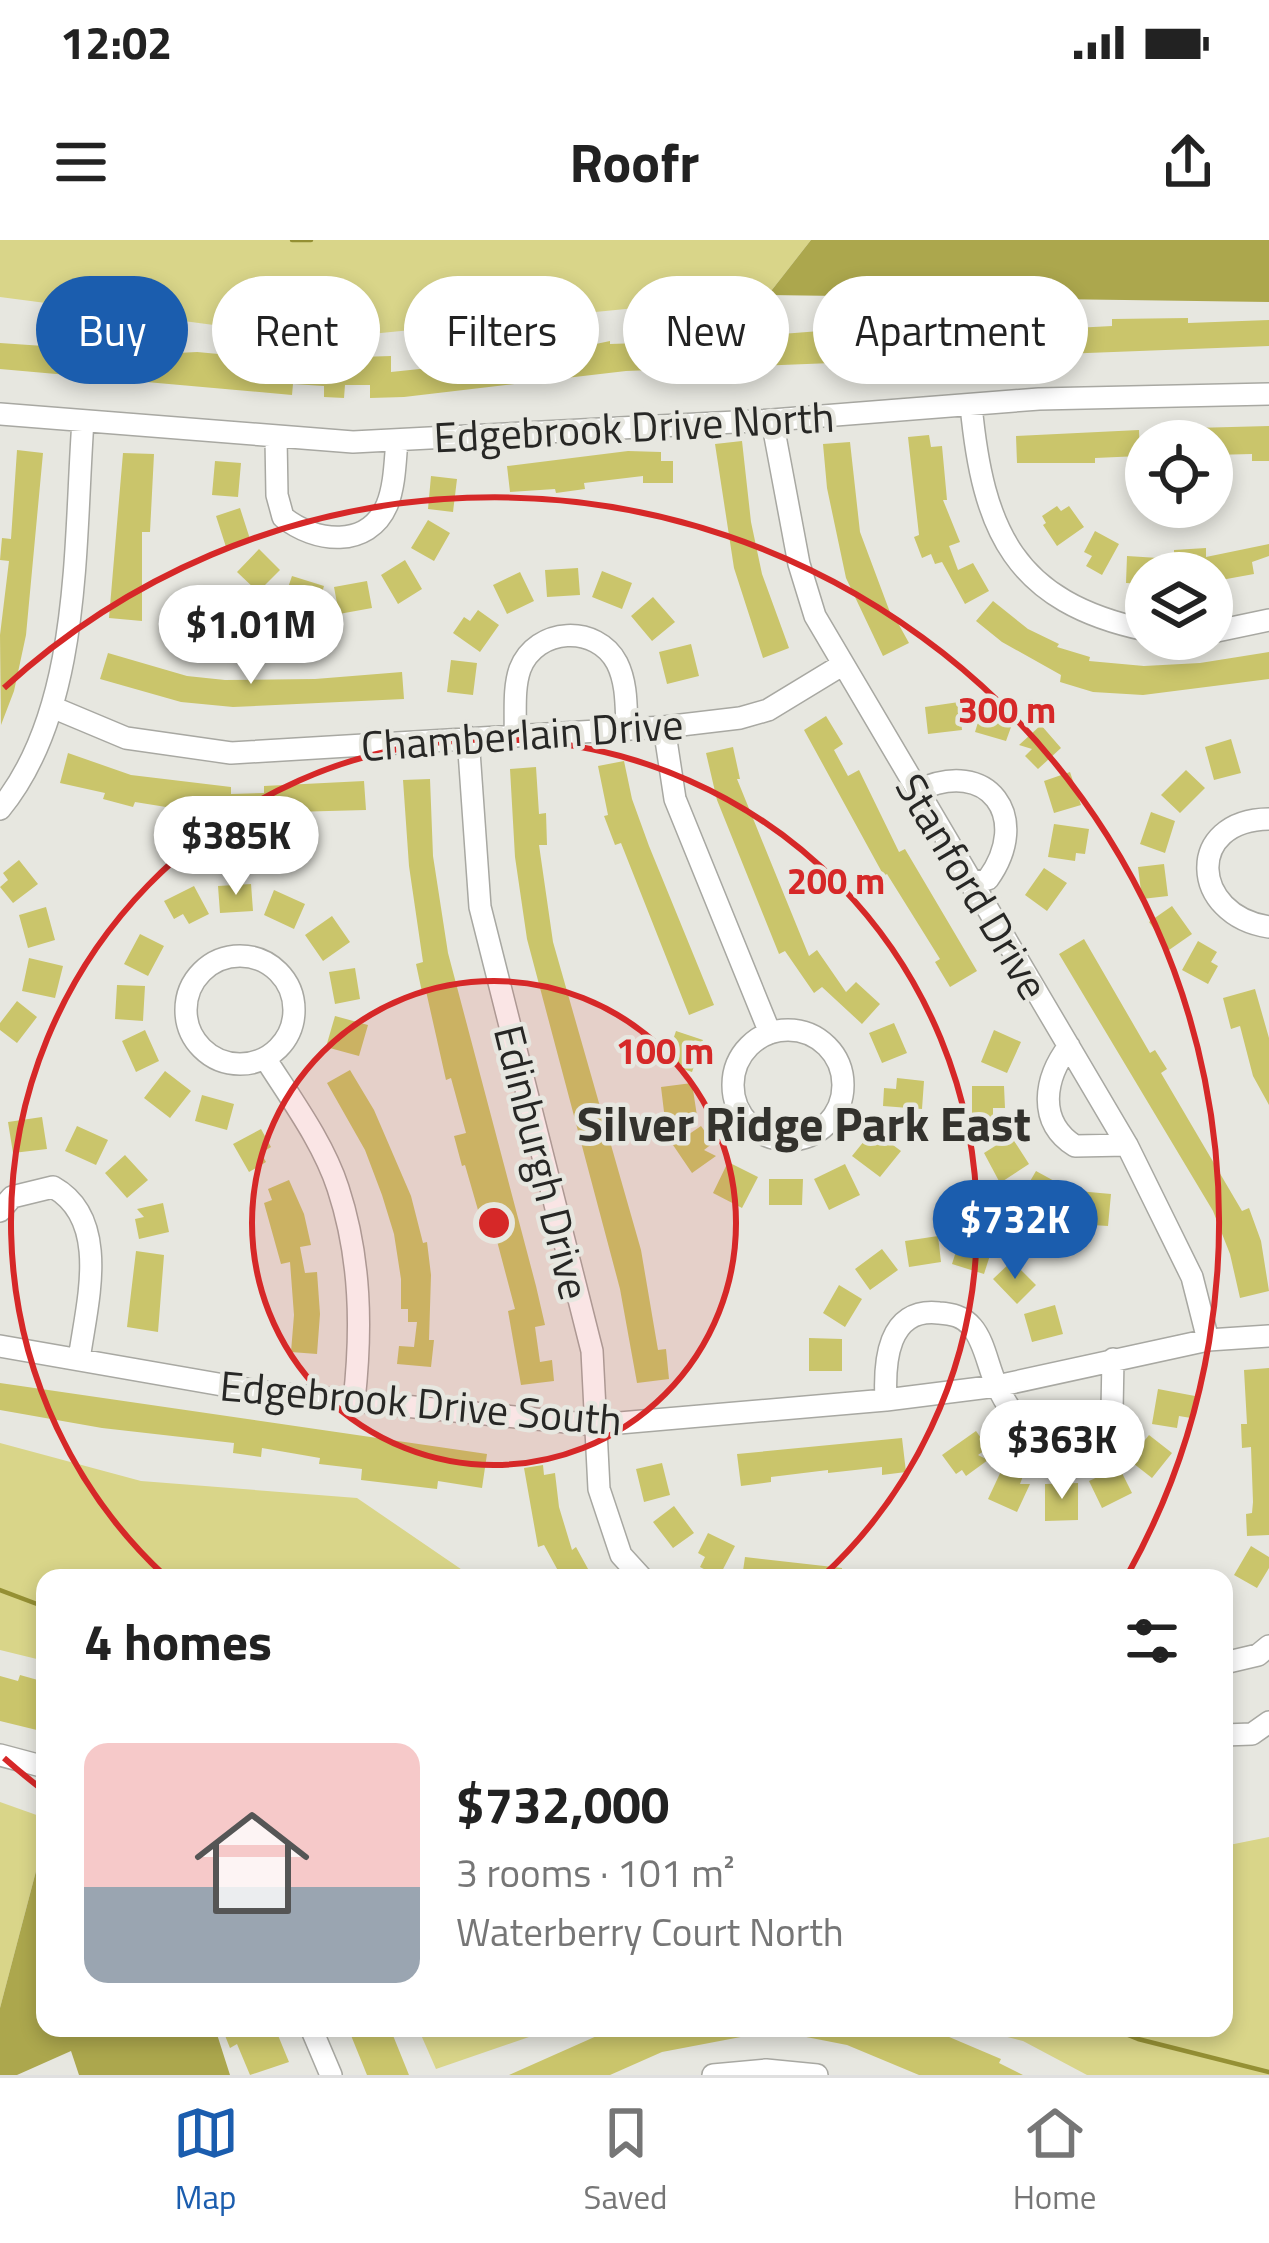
<!DOCTYPE html>
<meta charset="utf-8">
<style>
body{margin:0;font-family:"Titillium Web",sans-serif;background:#f6f6f6;color:#222;height:100vh;display:flex;flex-direction:column;font-size:45px;white-space:nowrap}
*{box-sizing:border-box;margin:0}
p{font-size:39px;color:#767676}
.icon{flex:none;width:66px;height:66px;fill:none;stroke:currentColor;stroke-width:2;stroke-linecap:round;stroke-linejoin:round}
.map{position:relative;flex:1;overflow:hidden}
.drawer{position:absolute;left:36px;top:1329px;width:1197px;height:468px;display:flex;flex-direction:column;background:#fff;border-radius:24px;box-shadow:0 6px 18px #0003}
.drawer>*{flex:none}
.hud{position:absolute;left:36px;top:36px;width:1197px;height:108px;display:flex;gap:24px}
.fabs{position:absolute;left:1125px;top:180px;display:grid;gap:24px}
.fabs a{display:grid;place-items:center;width:108px;height:108px;border-radius:50%;background:#fff;box-shadow:0 6px 18px #0003;font-size:60px}
.price{position:absolute;translate:-50% -102px;padding:0 27px;border-radius:42px;background:#fff;color:#222;font-size:39px;line-height:78px;filter:drop-shadow(0 3px 6px #0008)}
.price::after{content:'';position:absolute;left:50%;top:72px;width:36px;height:27px;margin-left:-18px;background:inherit;clip-path:polygon(0 0,100% 0,50% 100%)}
.price.active{background:#1b5dae;color:#fff}
ul{padding:0;list-style:none}
li{display:flex;align-items:center;gap:36px;height:300px;padding:0 48px}
li+li{border-top:3px solid #e0e0e0}
li span{display:grid;place-items:center;flex:none;width:336px;height:240px;border-radius:24px;color:#555}
li>.icon{margin-inline-start:auto}
span .icon{width:144px;height:144px;fill:#fffc;stroke-width:1}
li b{font-size:51px}
h2{display:flex;justify-content:space-between;align-items:center;height:144px;padding:0 48px;font-size:51px}
.chip{padding:0 42px;border-radius:54px;background:#fff;box-shadow:0 6px 18px #0003;font-size:42px;line-height:108px}
.chip.active{background:#1b5dae;color:#fff}
.status{display:flex;justify-content:space-between;align-items:center;height:84px;padding:0 60px;background:#fff;direction:ltr}
.status svg{height:33px;fill:currentColor}
header{display:flex;justify-content:space-between;align-items:center;height:156px;padding:0 48px;background:#fff;font-size:54px;font-weight:700}
.tabs{display:flex;justify-content:space-around;align-items:center;height:168px;border-top:3px solid #e0e0e0;background:#fff;font-size:33px;color:#767676}
.tabs a{display:grid;justify-items:center;gap:6px}
.tabs .active{color:#1b5dae}
.map>svg:first-child{display:block}
.green{fill:#d9d589}
.forest{fill:#aca74d}
.lines{fill:none;stroke-linecap:round;stroke-linejoin:round}
.stream{stroke:#959034;stroke-width:4.5}
.building{fill:#cac56b}
.minor-casing{stroke:#a8a8a2;stroke-width:24}
.minor{stroke:#fff;stroke-width:21}
.ring{fill:none;stroke:#d62828;stroke-width:6}
.labels{text-anchor:middle;dominant-baseline:central;stroke-width:9;stroke-linejoin:round;paint-order:stroke}
.street-label{font-size:42px;fill:#272725;stroke:#e7e7e0}
.quarter-label{font-size:48px;font-weight:bold;fill:#33322d;stroke:#e7e7e0}
.centre{fill:#d62828;stroke:#e7e7e0;stroke-width:6}
.ring-label{font-size:36px;text-anchor:middle;font-weight:bold;fill:#d62828;stroke:#e7e7e0;stroke-width:9;stroke-linejoin:round;paint-order:stroke}
</style>
<div class="status"><b>12:02</b><svg viewBox="0 0 49 12"><path d="M0 12V9h3v3zM5 12V6h3v6zM10 12V3h3v9zM15 12V0h3v12zM26 1h20v11H26zM47 4h2v5h-2z"/></svg></div>
<header><svg class="icon" aria-label="menu" viewBox="0 0 24 24"><path d="M4 6h16M4 12h16M4 18h16"/></svg>Roofr<svg class="icon" aria-label="share" viewBox="0 0 24 24"><path d="M12 15V3M7 8l5-5 5 5M5 13v7h14v-7"/></svg></header>
<div class="map">
<svg width="1269" height="1835" viewBox="0 0 1269 1835">
<rect width="100%" height="100%" fill="#e7e7e0"/>
<path class="green" d="M0,0H811L768,55L320,99L0,57Z
M0,1203L141,1241L357,1258L474,1338H45V1421L0,1410Z
M0,1562L45,1578V1597L0,1768Z
M1269,1597V1835H1087L1023,1801L973,1788H1224V1606Z
M418,1788H555L436,1829Z"/>
<path class="forest" d="M811,0H1269V62L768,55Z
M45,1597V1788H215L230,1835H79L71,1811L17,1835H0V1768Z"/>
<g class="lines">
<path class="stream" d="M292,0H311
M0,1350L45,1367
M1111,1788L1138,1799L1269,1832"/>
</g>
<path class="building" d="M1188,78V83L1269,80V106L626,131L404,157L370,158V145H345L344,158L324,157V146L293,144L292,155L0,129V103L44,106V100L75,102L74,109L130,114L176,117L177,113L197,112L251,117V123L315,131V123L359,126V117L391,116V132L534,117L610,101V104L757,99V96L833,90L834,98L888,95V87L956,84V91L1023,88L1022,82L1055,80L1056,89L1112,86V79Z
M1269,186V221H1252V214L1212,215V201H1194V188Z
M1139,190L1140,216L1095,218V223H1017L1016,196Z
M929,195L931,207L942,206L947,260H943L960,302L949,306L958,330L973,323L989,351L965,364L942,322L935,324L931,314L922,318L914,297L919,295L908,197Z
M742,201L751,282L762,334L789,408L763,418L734,328L715,204Z
M850,202L860,292L891,375L893,374L909,403L883,416L846,338L827,248L823,204Z
M17,210L43,213L26,395L14,451L1,485L0,395L9,321L0,320L2,298L11,299Z
M628,211L661,212V221H673V243H643V236L584,243L585,249L556,253L555,249L510,252L507,226Z
M123,213L154,214L150,292H142V381L109,378Z
M215,221L241,223L238,257L212,255Z
M431,236L457,239L453,272L428,269Z
M1057,266L1061,271L1069,266L1084,287L1057,306L1043,285L1046,283L1042,276Z
M240,268L250,299L226,307L216,276Z
M428,280L450,293L434,321L411,308Z
M1095,291L1119,304L1102,335L1086,326L1092,316L1084,312Z
M1269,304V316L1252,322L1254,334L1221,340L1220,333L1160,331L1146,333V344L1126,343L1127,316L1174,319V310L1206,308V317Z
M259,309L280,330L258,352L237,332Z
M405,320L422,349L398,364L381,335Z
M578,328L580,355L547,357L545,330Z
M602,331L632,343L622,369L592,357Z
M520,332L534,361L507,374L493,345Z
M292,336L324,346L316,372L283,362Z
M367,341L372,368L339,374L334,347Z
M653,357L675,382L652,401L631,376Z
M993,361L1028,389L1059,404L1057,407L1090,417L1089,421L1144,426L1200,423L1269,412V439L1143,455L1093,452L1060,442L1061,435L1002,402L976,381Z
M478,370L499,385L480,412L453,393L464,377L470,381Z
M691,404L699,436L667,444L659,412Z
M108,413L187,436L225,440L315,439L402,432L404,459L233,467L181,462L100,439Z
M451,420L477,423L473,455L447,452Z
M959,462L962,490L928,494L925,467Z
M983,466L1015,476L1006,501L975,492Z
M826,476L843,504L834,510L848,536L859,530L899,612L905,609L977,731L950,747L935,722L940,719L887,634L884,636L804,490Z
M1041,485L1061,508L1038,529L1025,516L1032,509L1019,505Z
M1231,499L1241,533L1214,540L1205,507Z
M733,507L740,539H737L809,716L817,710L846,752L856,742L880,764L862,784L822,747L814,753L785,711L779,714L717,560L706,513Z
M68,513L131,535L231,547V554L264,553V546L364,541L366,570L254,573V576L197,572L135,562L133,567L103,559L105,553L60,543Z
M624,521L632,559L649,606L714,765L689,775L621,603L615,605L604,576L608,575L598,526Z
M536,527L539,574L546,573L547,605H539L553,702L641,1010L658,1110L666,1109L669,1139L637,1143L620,1049L527,699L515,617L510,529Z
M1186,530L1205,548L1180,573L1161,555Z
M1070,532L1081,565L1054,573L1044,541Z
M430,539L433,616L448,713L536,1046L545,1085L535,1087L540,1122L552,1120L554,1141L521,1145L508,1071L515,1069L488,967L478,970L465,925L462,926L454,896L466,893L451,838L446,840L426,751L422,752L416,724L423,722L409,626L403,540Z
M1151,572L1175,581L1165,613L1140,604Z
M1054,584L1089,589L1085,614L1076,613L1075,621L1048,617Z
M19,620L38,644L13,663L0,647L8,640L3,633Z
M1164,624L1168,656L1142,659L1138,627Z
M1044,628L1067,643L1047,671L1025,655Z
M251,644L253,671L220,673L218,646Z
M194,646L209,674L189,684L183,674L174,679L164,661Z
M274,650L305,664L294,689L264,675Z
M1172,666L1192,694L1169,710L1149,682Z
M46,667L55,700L28,708L19,675Z
M332,676L350,702L323,721L305,695Z
M140,694L164,706L148,736L124,724Z
M1084,699L1150,813L1155,810L1167,829L1161,833L1242,971L1249,968L1261,1001L1269,1051L1240,1058L1230,1014L1213,971L1059,714Z
M1198,701L1217,712L1211,722L1218,726L1208,744L1182,730Z
M29,718L63,726L55,758L22,751Z
M355,728L360,759L335,764L329,732Z
M117,745L145,746L143,781L115,779Z
M1255,749L1269,798V865L1253,836L1240,786L1231,789L1223,758Z
M17,761L37,777L17,803L0,790V783Z
M335,776L368,785L359,816L326,807Z
M894,783L907,813L882,823L869,793Z
M145,790L159,821L136,832L122,801Z
M994,790L1021,802L1007,833L981,822Z
M676,791L703,800L692,832L665,823Z
M350,830L374,870L411,956L423,1003L427,1002L431,1035L429,1100H434L431,1127L397,1124L399,1106L414,1107L417,1082H408V1069H401V1039L394,994L382,955L365,910L327,843Z
M165,831L191,851L170,878L144,858Z
M897,838L924,841L922,869L883,866L884,848L896,849Z
M692,843L697,876L665,880L661,847Z
M972,846H1004L1005,868H993V878L972,879Z
M202,855L234,864L227,890L195,881Z
M42,877L47,909L13,913L8,882Z
M77,886L108,900L96,925L65,911Z
M701,886L713,903L704,910L716,916L692,933L673,905Z
M261,889L271,907L261,913L266,922L249,932L233,904Z
M873,890L901,911L880,937L852,916Z
M1011,896L1029,924L1000,943L984,913Z
M125,915L148,940L127,958L105,933Z
M728,922L758,937L742,968L713,953Z
M845,924L860,955L829,970L814,939Z
M1036,931L1067,948L1053,972L1022,955Z
M769,939H803L802,965H769Z
M289,940L304,974L311,1005L300,1007L305,1033L317,1032L320,1074L317,1114L291,1112L294,1075L290,1022L281,1024L264,963L272,960L268,949Z
M1078,951L1111,954L1108,986L1076,984Z
M163,963L169,992L139,999L135,979L144,977L137,969Z
M938,996L941,1022L909,1027L905,1001Z
M960,999L992,1009L984,1034L952,1024Z
M882,1009L898,1030L870,1050L855,1029Z
M136,1011L164,1015L158,1092L127,1087Z
M1012,1021L1036,1045L1017,1064L993,1039Z
M839,1045L862,1059L845,1087L823,1073Z
M1055,1065L1063,1094L1032,1102L1024,1074Z
M809,1098L842,1099V1131H809Z
M1269,1128V1295L1247,1296L1246,1274L1252,1273L1253,1262L1251,1207L1242,1208L1241,1184H1247L1244,1130Z
M0,1143L487,1214L482,1248L438,1241L437,1249L361,1240L362,1229L319,1224L320,1218L262,1208L261,1217L233,1213L234,1203L102,1188L0,1170Z
M1158,1149L1195,1156L1191,1178L1179,1176L1177,1188L1152,1184Z
M976,1191L988,1208L978,1215L988,1220L966,1236L962,1230L956,1234L942,1215Z
M1149,1195L1172,1213L1152,1238L1129,1220Z
M902,1198L906,1232L882,1235V1227L828,1233V1230L771,1237V1242L741,1246L737,1214Z
M662,1223L670,1255L644,1262L636,1229Z
M543,1225L544,1235L555,1233L559,1267L572,1310L576,1307L593,1338H562L544,1305L538,1307L524,1228Z
M1003,1227L1023,1236L1020,1244H1030L1017,1272L988,1259Z
M1119,1227L1132,1253L1102,1268L1089,1241Z
M1078,1243V1280L1045,1281V1244Z
M674,1266L694,1293L673,1308L653,1282Z
M708,1293L735,1306L719,1337L700,1327L705,1317L698,1313Z
M1251,1306L1269,1317V1328L1257,1348L1234,1335Z
M745,1317L842,1328V1338H742Z
M20,1435L45,1442V1492L0,1481V1436L18,1441Z
M222,1788H275L289,1822L250,1835L237,1804L230,1808Z
M348,1788H390L409,1835H367Z
M596,1788H614L617,1796L636,1788H746V1796L662,1812L610,1835H509L599,1795Z
M791,1788H928L1001,1819L999,1823L1023,1835H919L847,1805L791,1794Z"/>
<g class="lines">
<g class="minor-casing">
<path id="minor" d="M971,165C983,291 1014,362 1146,390
M0,174L353,202L772,180L1039,159L1269,154
M772,180L799,324L815,376L1127,905L1192,1037L1208,1100
M276,198L277,255L283,277C315,303 368,309 387,265C395,245 395,221 397,200
M1212,392L1269,380
M52,467L126,498L231,513L664,487L740,478L768,470L842,425
M664,487L675,559L770,793
M515,494C516,474 513,449 520,429C536,387 597,384 617,423C627,443 626,466 627,488
M468,497L480,667L592,1111L599,1249L621,1315L642,1338
M917,551C989,516 1032,578 988,639L970,644
M0,569C82,469 74,304 83,181
M1269,579C1185,580 1190,675 1269,687
M186 770a54 54 0 1 1 108 0a54 54 0 1 1-108 0Z
M733 845a55 55 0 1 1 110 0a55 55 0 1 1-110 0Z
M1069,806C1045,837 1036,881 1075,906L1127,905
M265,818C291,859 323,902 338,948C361,1018 362,1089 354,1161
M0,971L12,957L53,947C112,980 86,1066 79,1120
M0,1106L263,1152L596,1185L886,1160L997,1146L1208,1100L1269,1096
M886,1160C884,1123 887,1067 939,1073C952,1074 963,1076 972,1087C985,1102 988,1128 997,1146C1020,1193 1056,1225 1105,1191L1112,1170L1113,1119
M1224,1423L1258,1415L1269,1406
M1224,1495L1252,1494L1269,1482
M0,1515L45,1527
M311,1788L331,1835
M713,1835L766,1830L817,1835"/>
</g>
<use href="#minor" class="minor"/>
</g>
<circle cx="494" cy="983" r="242" fill="#d62828" fill-opacity=".12"/>
<g class="ring">
<circle cx="494" cy="983" r="242"/>
<path d="M165 1336A483 483 0 1 1 823 1336"/>
<path d="M43 1550A725 725 0 0 1 4 1518M4 448A725 725 0 0 1 1128 1334"/>
</g>
<g class="labels">
<g class="street-label">
<text transform="translate(634 186) rotate(-3)">Edgebrook Drive North</text>
<text transform="translate(522 494) rotate(-4)">Chamberlain Drive</text>
<text transform="translate(973 646) rotate(59)">Stanford Drive</text>
<text transform="translate(543 922) rotate(76)">Edinburgh Drive</text>
<text transform="translate(421 1162) rotate(5)">Edgebrook Drive South</text>
</g>
<g class="quarter-label">
<text x="804" y="883">Silver Ridge Park East</text>
</g>
</g>
<circle cx="494" cy="983" r="18" class="centre"/>
<g class="ring-label">
<text x="1007" y="483">300 m</text>
<text x="836" y="654">200 m</text>
<text x="665" y="824">100 m</text>
</g>
</svg>
<div class="fabs">
<a><svg class="icon" aria-label="locate" viewBox="0 0 24 24"><circle cx="12" cy="12" r="6"/><path d="M12 2v4M12 18v4M2 12h4M18 12h4"/></svg></a>
<a><svg class="icon" aria-label="layers" viewBox="0 0 24 24"><path d="M12 4l9 5-9 5-9-5zM3 14l9 5 9-5"/></svg></a>
</div>
<b class="price" style="left:251px;top:447px">$1.01M</b>
<b class="price" style="left:236px;top:658px">$385K</b>
<b class="price active" style="left:1015px;top:1042px">$732K</b>
<b class="price" style="left:1062px;top:1262px">$363K</b>
<div class="hud">
<a class="chip active">Buy</a>
<a class="chip">Rent</a>
<a class="chip">Filters</a>
<a class="chip">New</a>
<a class="chip">Apartment</a>
</div>
<section class="drawer">
<h2>4 homes<svg class="icon" aria-label="filters" viewBox="0 0 24 24"><path d="M4 7h16M4 17h16"/><circle cx="9" cy="7" r="2"/><circle cx="15" cy="17" r="2"/></svg></h2>
<ul>
<li><span style="background:linear-gradient(#f6c9c9 60%,#9aa5b1 0)"><svg class="icon" aria-label="home" viewBox="0 0 24 24"><path d="M3 11l9-7 9 7M6 9v11h12V9"/></svg></span><div><b>$732,000</b><p>3 rooms · 101 m²</p><p>Waterberry Court North</p></div></li>
</ul>
</section>
</div>
<nav class="tabs">
<a class="active"><svg class="icon" aria-label="map" viewBox="0 0 24 24"><path d="M3 6l6-2 6 2 6-2v14l-6 2-6-2-6 2zM9 4v14M15 6v14"/></svg>Map</a>
<a><svg class="icon" aria-label="saved" viewBox="0 0 24 24"><path d="M7 4h10v16l-5-4-5 4z"/></svg>Saved</a>
<a><svg class="icon" aria-label="home" viewBox="0 0 24 24"><path d="M3 11l9-7 9 7M6 9v11h12V9"/></svg>Home</a>
</nav>
